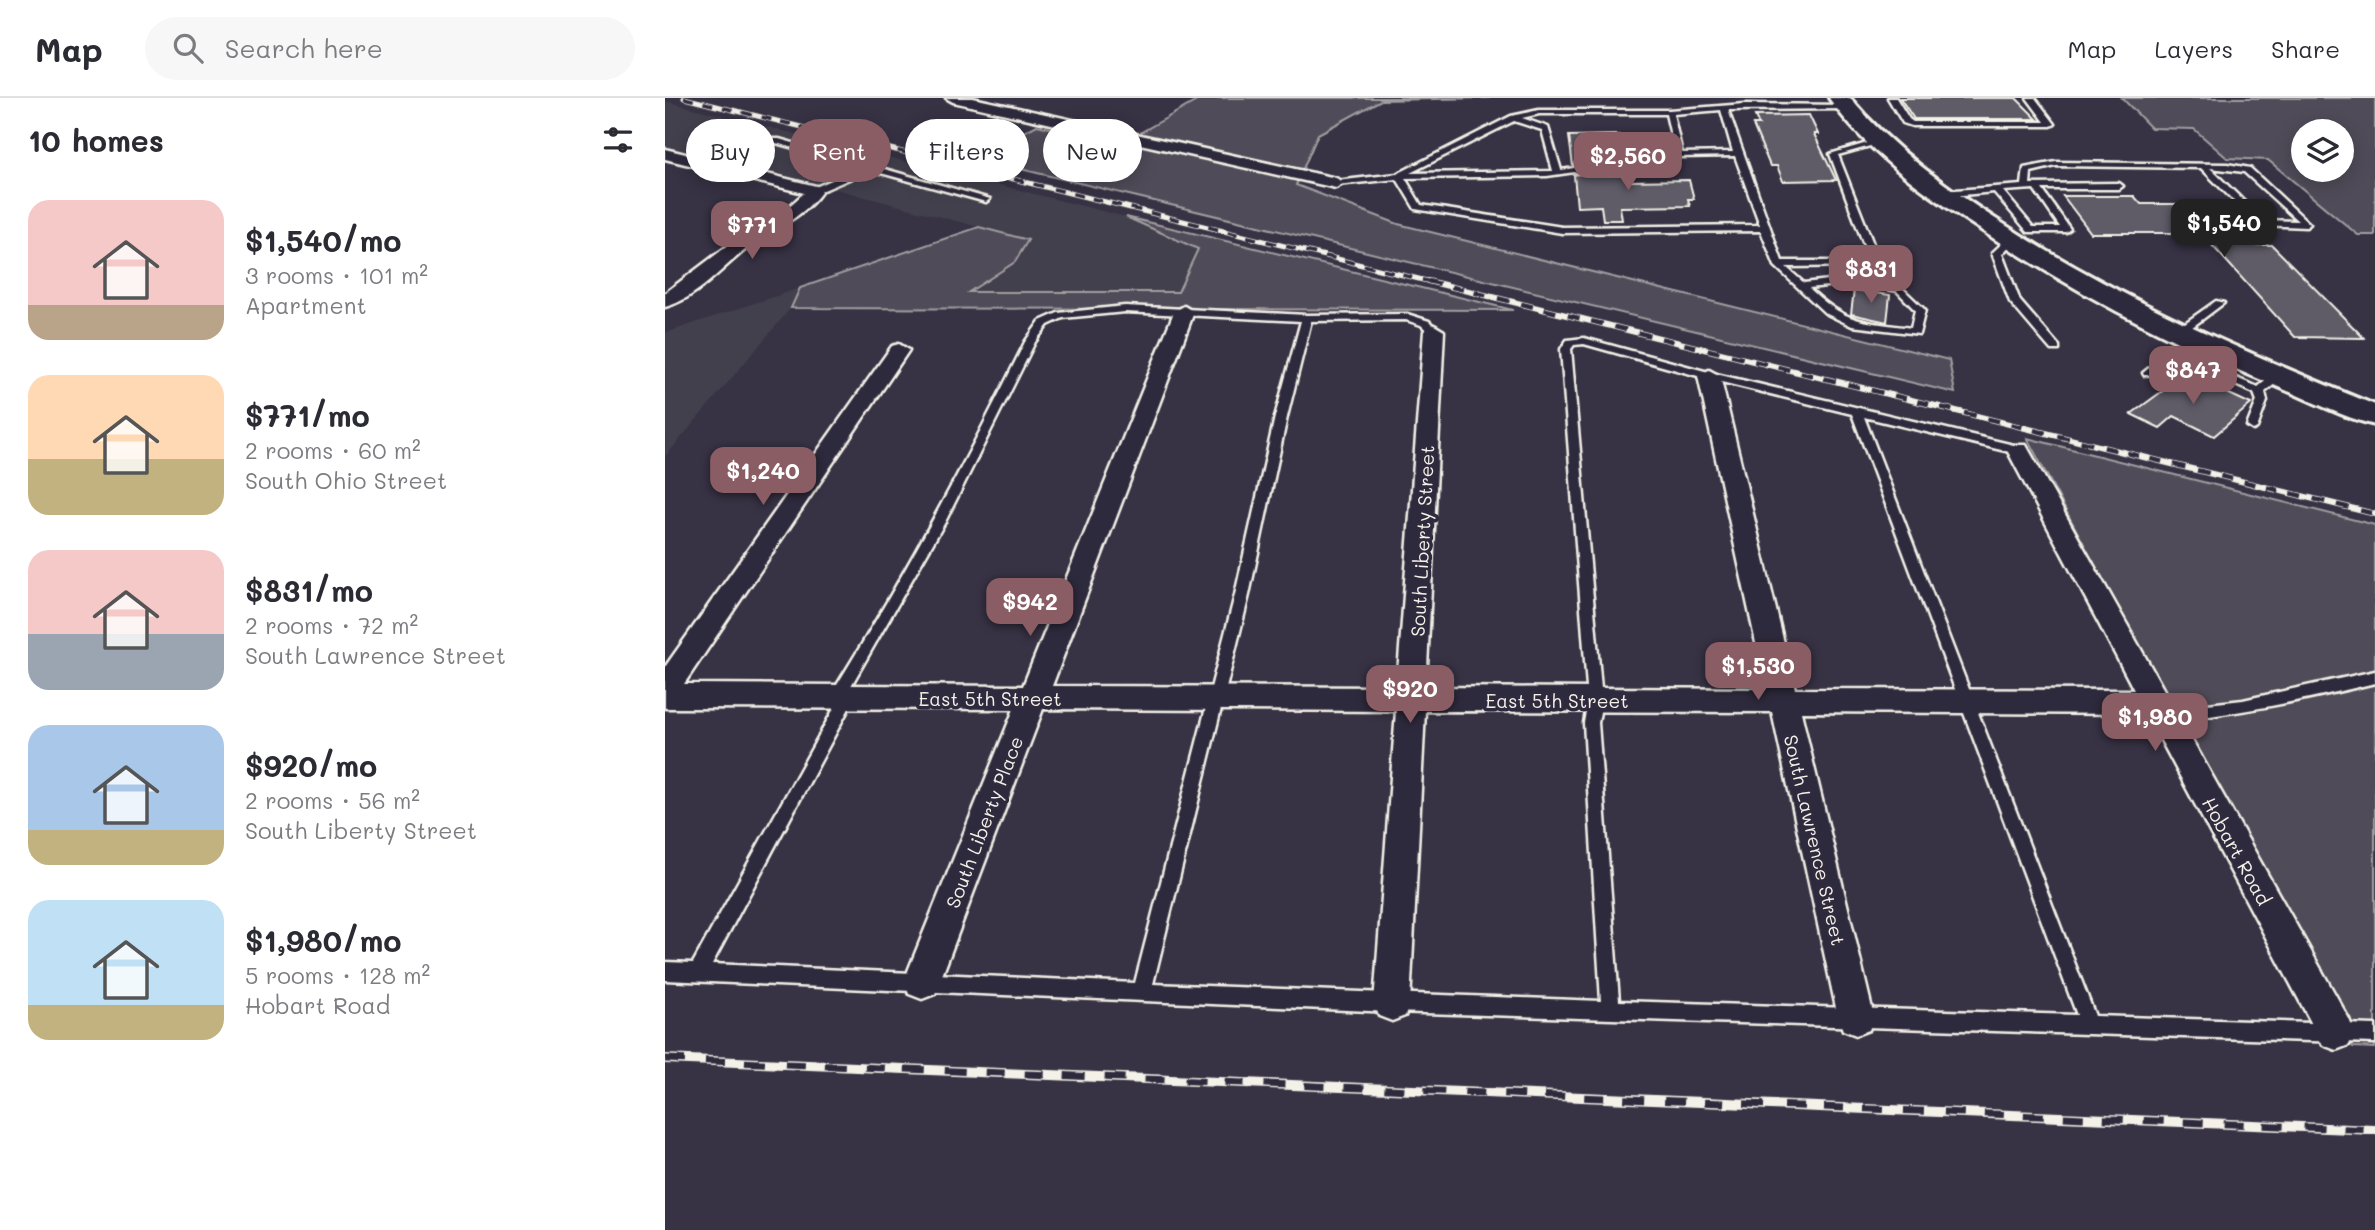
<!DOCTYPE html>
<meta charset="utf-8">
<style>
body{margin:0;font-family:Mali,sans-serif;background:#f7f7f7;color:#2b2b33;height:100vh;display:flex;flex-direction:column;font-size:26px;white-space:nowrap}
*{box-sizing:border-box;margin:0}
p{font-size:23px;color:#7c7c81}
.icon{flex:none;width:38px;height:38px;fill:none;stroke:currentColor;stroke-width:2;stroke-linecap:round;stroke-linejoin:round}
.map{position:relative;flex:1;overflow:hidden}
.details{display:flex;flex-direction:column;background:#fff;width:665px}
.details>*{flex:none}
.banner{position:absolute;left:21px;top:21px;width:665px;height:63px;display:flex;gap:14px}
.tools{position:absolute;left:1626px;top:21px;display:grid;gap:14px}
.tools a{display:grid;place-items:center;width:63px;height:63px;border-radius:50%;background:#fff;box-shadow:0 4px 18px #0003;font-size:35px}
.price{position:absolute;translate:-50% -60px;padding:0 16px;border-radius:14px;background:#8a5d65;color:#fff;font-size:23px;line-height:46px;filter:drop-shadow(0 2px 4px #0008)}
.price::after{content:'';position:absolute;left:50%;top:42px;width:21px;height:16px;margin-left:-10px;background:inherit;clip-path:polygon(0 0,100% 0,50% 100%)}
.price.selected{background:#222;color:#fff}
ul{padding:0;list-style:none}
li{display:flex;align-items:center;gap:21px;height:175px;padding:0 28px}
li span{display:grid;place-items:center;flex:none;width:196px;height:140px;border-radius:21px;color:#555}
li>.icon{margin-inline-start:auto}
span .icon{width:84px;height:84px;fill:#fffc;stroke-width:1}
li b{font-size:30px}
h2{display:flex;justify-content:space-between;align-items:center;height:84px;padding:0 28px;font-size:30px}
.tag{padding:0 24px;border-radius:32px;background:#fff;box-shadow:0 4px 18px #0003;font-size:24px;line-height:63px}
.tag.selected{background:#8a5d65;color:#fff}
header{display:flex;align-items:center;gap:42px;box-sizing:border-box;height:98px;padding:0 35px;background:#fff;border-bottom:2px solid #e1e1e2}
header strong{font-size:33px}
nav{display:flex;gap:38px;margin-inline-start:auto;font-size:24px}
.search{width:490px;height:63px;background:#f7f7f7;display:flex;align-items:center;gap:18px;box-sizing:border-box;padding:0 24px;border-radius:38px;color:#7c7c81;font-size:26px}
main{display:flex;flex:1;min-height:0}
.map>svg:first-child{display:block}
.built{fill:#433f4e}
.green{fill:#504b59;stroke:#a29ea0;stroke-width:2;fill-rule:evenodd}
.building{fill:#5f5c67;stroke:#f4f1e8;stroke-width:2}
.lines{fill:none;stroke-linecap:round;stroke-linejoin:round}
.lane-casing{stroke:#f4f1e8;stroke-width:5}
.street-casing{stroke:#f4f1e8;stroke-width:5}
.primary-casing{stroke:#f4f1e8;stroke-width:6}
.lane{fill:#2f2a3d;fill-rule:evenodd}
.street{fill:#2f2a3d;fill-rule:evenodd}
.primary{fill:#2f2a3d;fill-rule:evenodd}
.rail-far2-casing{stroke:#f4f1e8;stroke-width:5}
.rail-far1-casing{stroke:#f4f1e8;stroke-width:6}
.rail-casing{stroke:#f4f1e8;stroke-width:10}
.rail-far2{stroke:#2f2a3d;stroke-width:3.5;stroke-dasharray:10;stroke-linecap:butt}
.rail-far1{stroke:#2f2a3d;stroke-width:4.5;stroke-dasharray:12;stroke-linecap:butt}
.rail{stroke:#2f2a3d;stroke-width:7;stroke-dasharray:20;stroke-linecap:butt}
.labels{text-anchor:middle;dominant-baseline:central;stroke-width:7;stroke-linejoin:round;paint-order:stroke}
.street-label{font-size:19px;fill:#f4f1e8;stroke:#2f2a3d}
</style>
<header>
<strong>Map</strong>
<div class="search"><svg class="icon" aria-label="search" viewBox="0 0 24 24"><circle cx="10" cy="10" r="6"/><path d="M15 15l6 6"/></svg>Search here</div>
<nav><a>Map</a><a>Layers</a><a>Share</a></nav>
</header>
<main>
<section class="details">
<h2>10 homes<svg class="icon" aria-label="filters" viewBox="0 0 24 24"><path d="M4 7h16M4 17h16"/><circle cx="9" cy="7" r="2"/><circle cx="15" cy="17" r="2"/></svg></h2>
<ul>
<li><span style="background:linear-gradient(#f6c9c9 75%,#b9a48a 0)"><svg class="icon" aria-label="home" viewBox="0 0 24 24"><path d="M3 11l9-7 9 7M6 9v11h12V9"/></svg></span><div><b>$1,540/mo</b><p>3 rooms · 101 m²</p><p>Apartment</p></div></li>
<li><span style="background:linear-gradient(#ffd9b3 60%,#c2b280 0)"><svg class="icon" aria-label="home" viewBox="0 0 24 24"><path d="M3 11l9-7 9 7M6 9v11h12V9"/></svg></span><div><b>$771/mo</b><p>2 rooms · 60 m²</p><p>South Ohio Street</p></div></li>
<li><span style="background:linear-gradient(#f6c9c9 60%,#9aa5b1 0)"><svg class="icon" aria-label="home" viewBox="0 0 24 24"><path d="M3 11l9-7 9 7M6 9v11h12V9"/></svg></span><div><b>$831/mo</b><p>2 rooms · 72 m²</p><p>South Lawrence Street</p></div></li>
<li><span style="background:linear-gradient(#a9c7e8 75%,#c2b280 0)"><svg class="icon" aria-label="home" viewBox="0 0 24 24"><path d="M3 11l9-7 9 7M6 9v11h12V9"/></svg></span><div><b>$920/mo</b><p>2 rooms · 56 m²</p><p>South Liberty Street</p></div></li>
<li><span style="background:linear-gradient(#bfe0f5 75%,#c2b280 0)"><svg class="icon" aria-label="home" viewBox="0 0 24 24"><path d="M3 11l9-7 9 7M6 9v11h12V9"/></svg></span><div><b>$1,980/mo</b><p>5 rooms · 128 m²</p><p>Hobart Road</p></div></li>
</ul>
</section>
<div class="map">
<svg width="1710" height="1132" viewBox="0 0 1710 1132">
<rect width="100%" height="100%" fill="#373244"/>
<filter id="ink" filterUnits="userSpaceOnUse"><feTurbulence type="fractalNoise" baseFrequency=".0143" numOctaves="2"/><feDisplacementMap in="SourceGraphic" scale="14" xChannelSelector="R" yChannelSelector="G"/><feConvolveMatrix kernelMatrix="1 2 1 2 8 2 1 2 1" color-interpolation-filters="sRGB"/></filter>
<g filter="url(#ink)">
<path class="built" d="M0,3L461,119L533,151L513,194H303L350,164L363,142L166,90L141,96L0,53Z
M135,190L126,210L0,359V235Z"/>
<path class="green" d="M537,0H825L716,2L653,36L631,87L733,126L1284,262L1290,295L310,60L372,27L455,46Z
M1457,0H1710V137H1693L1603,62L1562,60L1529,31L1486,30ZM1638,33H1676V72H1638Z
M461,119L848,212L126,210L135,190L314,129L363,142L350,164L304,194H513L533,151Z
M1362,340L1710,427V950L1688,949Z"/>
<path class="building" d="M1235,0H1351L1372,21H1249Z
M1144,17L1153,36H1149L1171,82L1118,83L1112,68H1105L1088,27H1094L1090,18Z
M954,37L959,60L908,68L904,38Z
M961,69L963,83L1024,82L1029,101H1023L1025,108L955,109L957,122H938L936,108L912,109L909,77Z
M1398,98H1469L1476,106H1536L1574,147H1607L1699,240L1630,239L1536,135H1426Z
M1189,192L1225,197L1222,224L1186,216Z
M1521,276L1586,306L1549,338L1509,318L1495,330L1466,316Z"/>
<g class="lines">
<g class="lane-casing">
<path id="lane" d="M1223,0H1231L1244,21L1248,24H1380L1362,0H1370L1390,26L1386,28H1247L1238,25Z
M1080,6L1181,7L1185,9L1181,11L1063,12L1117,163H1205L1165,56L1216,41V45L1173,57L1216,166L1214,168L1121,169L1139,185L1189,179L1235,188L1260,212L1254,236L1187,228L1160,215L1110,168L1096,133L897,135L750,111L732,81L671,87L667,85L671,83L732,76L846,18L874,12H1004ZM1056,12L1068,54L1017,55L1008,16ZM874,16H1001L1010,55L896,72L883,29L857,20ZM849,23L877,32L888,73L745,75ZM1070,58L1095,127L897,129L756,107L740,80L882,78L1014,59ZM1189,185L1232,193L1250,212L1246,230C1196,223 1182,226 1144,190Z
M86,41H114L325,101L321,104L205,72L152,95H146V91L197,69L111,45H90L38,66L31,64Z
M1391,64L1562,66L1585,70L1645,126L1641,129L1593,127L1536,70L1391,68L1366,74L1365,86L1454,85L1458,88L1454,91H1377L1405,131L1401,134H1363L1329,94L1277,99L1273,96L1277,93L1357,87L1359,70ZM1545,70L1579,74L1633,123L1598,122ZM1369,91L1395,129H1368L1338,93Z
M1343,140L1350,142L1337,156L1355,203L1394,248V252H1386L1345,204L1327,155Z
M1551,203L1559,205L1518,236H1510V232Z
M460,208L642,217L742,216L764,223L774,233L765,235L756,227L741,222L646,223L622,319L584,497L488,886L936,903L919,625L923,602L896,251L902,242L919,240L1047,275L1357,349L1359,352L1353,356L1199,319L1430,918L1710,927V945L727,914L0,882V864L28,865L172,605L167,603L165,599L167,595C238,481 301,364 360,244L375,223L393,215ZM460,214L636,223L610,319L570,497L470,885L47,866L190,599L188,595L183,593L280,424L370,244L383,227L398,220ZM919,246L1040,280L1187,316L1412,917L954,903L933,625L937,602L906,251L909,247Z
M1515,257L1593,289L1609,276H1617V280L1600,294L1602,303L1592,330L1588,332L1582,328L1592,303L1589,295L1514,263C1500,263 1493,278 1479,277L1478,275L1499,258Z
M1710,573V585C1640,602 1570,617 1498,623L1493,621L1491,617L1493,613L1498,611L1578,602Z"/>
</g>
<g class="street-casing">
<path id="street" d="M281,0H308L671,80L679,85L671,90L288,4Z
M0,51L155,89L157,93C138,120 110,130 84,149C58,168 32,201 0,209V195L73,140L120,112L139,95L0,61Z
M519,208L529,214L387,588L732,589L759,233L769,227L779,233L761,589L1101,591L1033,278L1044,272L1055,278L1130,591L1469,592L1342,352L1345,347H1361L1684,921L1689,934L1684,947L1671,952L1658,947L1482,616L1136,614L1209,919L1204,932L1191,937L1178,932L1173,919L1107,614L760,613L745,905L740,918L727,923L714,918L709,905L731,613L378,611L270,896L257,901L244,896L239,883L349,611L0,610V569L227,248L234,246L244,252L19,586L358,588L509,214Z"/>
</g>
<g class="primary-casing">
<path id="primary" d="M1164,0H1185C1228,51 1281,89 1337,125C1456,202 1579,254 1710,307V327C1676,319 1643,301 1611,288C1504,244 1403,191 1307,126C1254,91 1200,52 1164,0Z"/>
</g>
<use href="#lane" class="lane"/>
<use href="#street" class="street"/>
<use href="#primary" class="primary"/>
<g class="rail-far2-casing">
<path id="rail-far2" d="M19,0L770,185"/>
</g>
<g class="rail-far1-casing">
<path id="rail-far1" d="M763,183L1710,416"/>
</g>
<g class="rail-casing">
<path id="rail" d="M0,961L1710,1032"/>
</g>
<use href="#rail-far2" class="rail-far2"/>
<use href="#rail-far1" class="rail-far1"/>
<use href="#rail" class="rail"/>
</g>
</g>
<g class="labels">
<g class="street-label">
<text transform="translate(757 443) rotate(-87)">South Liberty Street</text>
<text x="325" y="600">East 5th Street</text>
<text x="892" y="602">East 5th Street</text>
<text transform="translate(319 724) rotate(-69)">South Liberty Place</text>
<text transform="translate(1150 742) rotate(77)">South Lawrence Street</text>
<text transform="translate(1572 753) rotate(61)">Hobart Road</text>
</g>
</g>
</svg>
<div class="tools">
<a><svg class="icon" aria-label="layers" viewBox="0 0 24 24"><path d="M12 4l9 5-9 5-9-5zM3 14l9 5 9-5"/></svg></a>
</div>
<b class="price" style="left:963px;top:94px">$2,560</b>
<b class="price selected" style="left:1559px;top:161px">$1,540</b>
<b class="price" style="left:87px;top:163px">$771</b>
<b class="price" style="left:1206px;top:207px">$831</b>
<b class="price" style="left:1528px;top:308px">$847</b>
<b class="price" style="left:98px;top:409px">$1,240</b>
<b class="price" style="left:365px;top:540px">$942</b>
<b class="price" style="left:1093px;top:604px">$1,530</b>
<b class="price" style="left:745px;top:627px">$920</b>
<b class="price" style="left:1490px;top:655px">$1,980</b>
<div class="banner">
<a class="tag">Buy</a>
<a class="tag selected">Rent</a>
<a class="tag">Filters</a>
<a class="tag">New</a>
</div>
</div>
</main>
